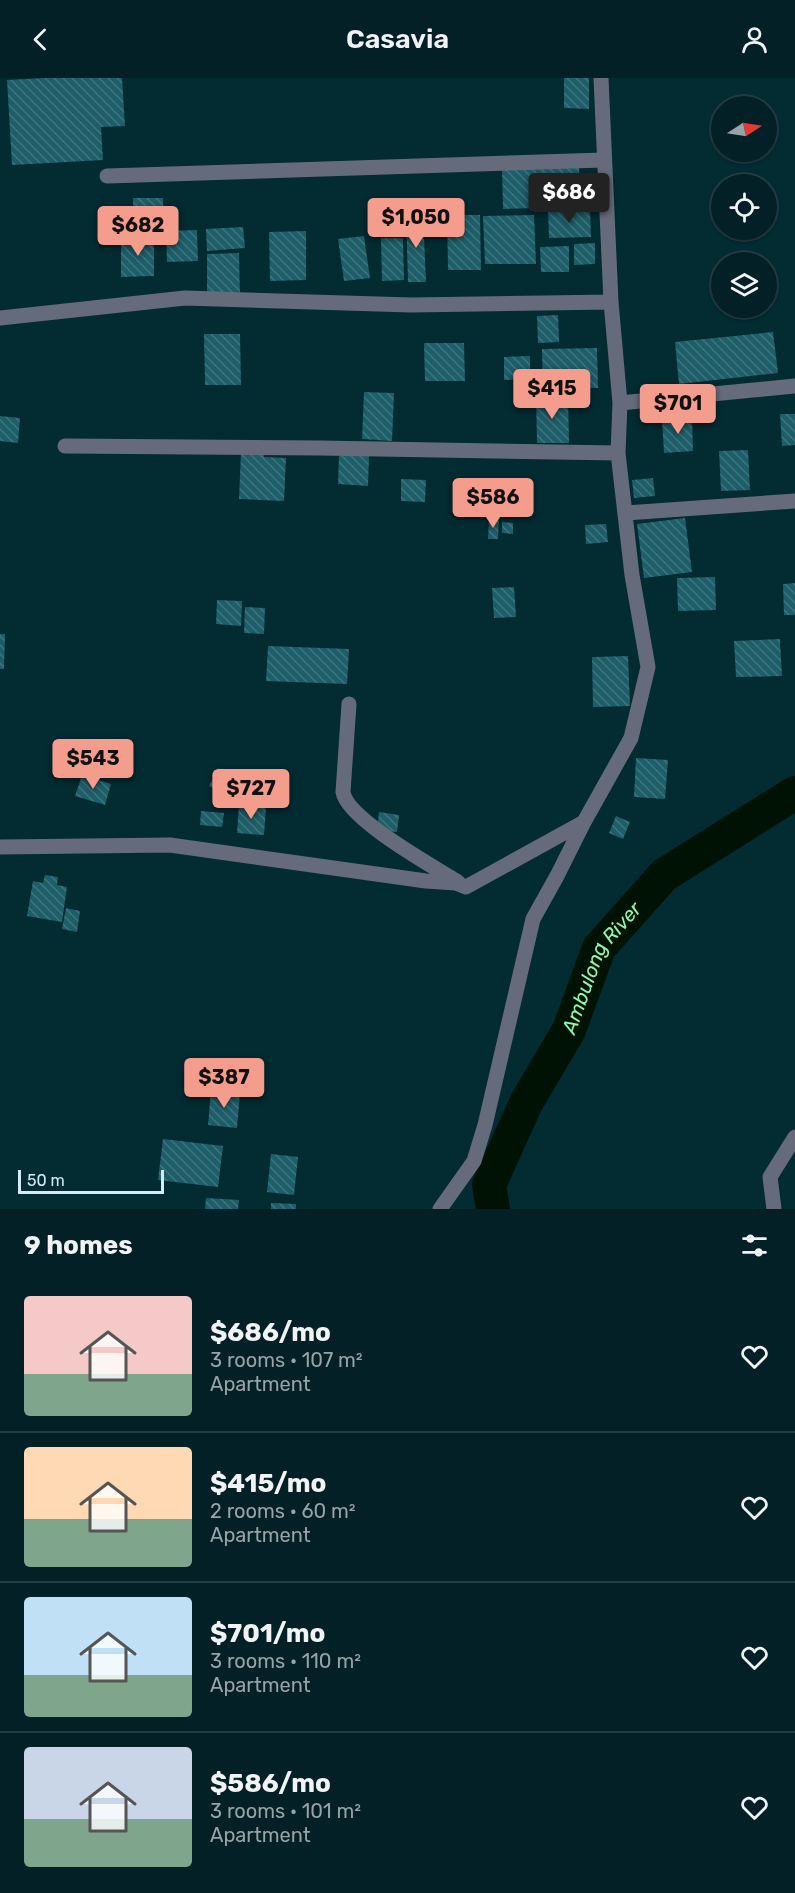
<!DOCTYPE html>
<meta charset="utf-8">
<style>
body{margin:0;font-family:Rubik,sans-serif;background:#102d32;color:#f1f3f6;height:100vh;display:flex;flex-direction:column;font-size:22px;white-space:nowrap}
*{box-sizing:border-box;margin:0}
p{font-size:20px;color:#96a3a7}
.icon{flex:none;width:33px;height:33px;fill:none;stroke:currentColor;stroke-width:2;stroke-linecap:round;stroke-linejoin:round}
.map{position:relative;height:1131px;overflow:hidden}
.details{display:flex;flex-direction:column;background:#022026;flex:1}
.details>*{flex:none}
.needle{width:39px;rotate:78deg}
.controls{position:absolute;left:711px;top:18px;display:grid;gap:12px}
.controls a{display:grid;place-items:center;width:66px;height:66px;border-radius:50%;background:#022026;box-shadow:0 2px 4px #0004,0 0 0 2px #233e43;font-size:30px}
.scale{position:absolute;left:18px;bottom:15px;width:146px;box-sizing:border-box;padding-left:6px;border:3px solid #d2ecf1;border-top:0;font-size:16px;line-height:21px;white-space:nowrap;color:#d2ecf1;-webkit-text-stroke:4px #022b32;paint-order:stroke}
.price{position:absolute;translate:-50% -51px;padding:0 14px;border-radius:6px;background:#f49d8c;color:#111;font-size:20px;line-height:39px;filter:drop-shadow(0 2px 3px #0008)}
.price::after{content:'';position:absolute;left:50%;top:36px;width:18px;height:14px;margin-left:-9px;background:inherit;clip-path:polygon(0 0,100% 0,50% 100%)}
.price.selected{background:#222;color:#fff}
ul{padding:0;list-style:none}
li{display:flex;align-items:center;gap:18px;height:150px;padding:0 24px}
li+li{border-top:2px solid #233e43}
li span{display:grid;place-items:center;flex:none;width:168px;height:120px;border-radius:6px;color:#555}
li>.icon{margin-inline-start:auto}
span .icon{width:72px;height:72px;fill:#fffc;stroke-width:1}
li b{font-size:26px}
h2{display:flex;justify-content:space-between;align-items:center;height:72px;padding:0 24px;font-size:26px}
header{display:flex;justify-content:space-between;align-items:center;height:78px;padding:0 24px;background:#022026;font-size:27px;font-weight:600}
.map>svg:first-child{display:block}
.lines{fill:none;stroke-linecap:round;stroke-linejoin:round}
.river{stroke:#001204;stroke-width:34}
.building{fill:url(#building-back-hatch)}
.minor{stroke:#666b7b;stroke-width:15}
.labels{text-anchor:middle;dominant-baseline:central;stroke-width:5;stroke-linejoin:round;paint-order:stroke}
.water-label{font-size:20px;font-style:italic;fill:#92f7ad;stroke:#022b32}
</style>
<header><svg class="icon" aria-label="back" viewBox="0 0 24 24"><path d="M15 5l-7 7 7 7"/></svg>Casavia<svg class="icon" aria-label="person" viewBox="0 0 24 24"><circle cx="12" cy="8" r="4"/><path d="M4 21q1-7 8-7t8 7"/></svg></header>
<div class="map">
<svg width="795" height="1131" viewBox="0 0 795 1131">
<defs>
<pattern id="building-back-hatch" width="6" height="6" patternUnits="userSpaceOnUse" patternTransform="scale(1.5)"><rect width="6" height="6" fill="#1d5e69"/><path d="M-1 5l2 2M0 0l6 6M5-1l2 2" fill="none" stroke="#3d757f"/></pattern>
</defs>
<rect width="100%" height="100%" fill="#022b32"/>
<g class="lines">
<path class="river" id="s1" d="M493,1131L489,1107L526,1025L569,952L599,870L664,797L795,715"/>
</g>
<path class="building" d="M45,0H122L125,48L101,49L103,82L12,87L7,2Z
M564,0H589V31L564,30Z
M579,88L580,129L503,131L502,90Z
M133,120H163L164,151L134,152Z
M590,132L591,159L549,160L548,133Z
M423,137L426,204H408L406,138Z
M447,137H480L481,192H448Z
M534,137L536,186H485L483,138Z
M243,149L245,170L207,173L206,151Z
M197,152L198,183L167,184L166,153Z
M306,153V202L270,203L269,154Z
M364,158L370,200L344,203L338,161Z
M154,159V198L121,199V160Z
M381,160H403L404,202L382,203Z
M595,165V186L574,187V166Z
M569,168V194H541L540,169Z
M239,175L240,217H207V176Z
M558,237L559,264L538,265L537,238Z
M773,254L778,295L679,306L675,264Z
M204,256H240L241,307H205Z
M424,265H464L465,303H425Z
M597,270L598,310L543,311L542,271Z
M530,278V301L504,302V279Z
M364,314L394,315L392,363L362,361Z
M536,319H568L569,365H537Z
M780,336H795V367L782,368Z
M0,338L20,340L18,365L0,363Z
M692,340L693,373L664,375L662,341Z
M748,372L750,412L721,413L719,373Z
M241,374H264V379L286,380L284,423L239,421Z
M339,377L369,378L368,408L338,406Z
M653,400L655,418L634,420L632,402Z
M401,401L426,402L425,424L401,423Z
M685,440L692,494L644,500L637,446Z
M489,441L499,442L498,461H488Z
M502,444L513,445V456L502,455Z
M606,446L608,464L586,466L585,447Z
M715,499L716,532L678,533L677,500Z
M795,505V537H784L783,506Z
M514,509L516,539L494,540L492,510Z
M217,522L242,523L241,548L216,546Z
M245,529L265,530L264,556L244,555Z
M0,556H5L4,591H0Z
M780,561L782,598L736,599L734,563Z
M268,568L349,571L347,606L266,603Z
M628,578L630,628L593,629L592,579Z
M636,680L668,682L665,721L634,719Z
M218,690L231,698L222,715L209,708Z
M82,697L111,706L105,727L75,718Z
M239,726L266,729L264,757L237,755Z
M201,733L224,735L222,749L200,747Z
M379,734L399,737L397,754L377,752Z
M616,738L630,744L623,761L609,755Z
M45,797L58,799L57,807L67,809L62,844L27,838L33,803L43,805Z
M66,830L80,833L77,854L62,851Z
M211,1012L240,1015L237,1050L208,1047Z
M163,1061L223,1068L218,1109L158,1102Z
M271,1076L298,1079L294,1117L267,1114Z
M206,1120L239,1122L238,1131H205Z
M271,1125L296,1126V1131H271Z"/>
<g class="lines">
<path class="minor" d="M107,98L604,82
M0,240L185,220L411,227L611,224
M620,325L795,308
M65,368L320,370L618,375
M626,435L795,423
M349,626L343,714C347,741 434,789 458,804
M0,769L170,767L426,803L456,805L466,809L584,744
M440,1131L474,1083L485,1047L533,841L557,798L584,744L631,660L648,589L632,497L618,375L620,325L611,224L601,0
M774,1131L770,1099L795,1059"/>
</g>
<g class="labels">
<g class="water-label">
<text stroke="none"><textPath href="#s1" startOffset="270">Ambulong River</textPath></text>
</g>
</g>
</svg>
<div class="controls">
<a><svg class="needle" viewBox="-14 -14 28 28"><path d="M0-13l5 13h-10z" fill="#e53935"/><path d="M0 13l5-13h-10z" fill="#96a3a7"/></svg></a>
<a><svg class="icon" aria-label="locate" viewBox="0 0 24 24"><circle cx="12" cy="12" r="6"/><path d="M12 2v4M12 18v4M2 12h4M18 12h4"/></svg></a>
<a><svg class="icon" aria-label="layers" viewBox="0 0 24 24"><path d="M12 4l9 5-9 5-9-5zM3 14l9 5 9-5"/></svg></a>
</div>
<div class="scale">50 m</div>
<b class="price selected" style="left:569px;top:146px">$686</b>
<b class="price" style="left:416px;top:171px">$1,050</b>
<b class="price" style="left:138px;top:179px">$682</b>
<b class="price" style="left:552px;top:342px">$415</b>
<b class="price" style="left:678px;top:357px">$701</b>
<b class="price" style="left:493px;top:451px">$586</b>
<b class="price" style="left:93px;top:712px">$543</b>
<b class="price" style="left:251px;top:742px">$727</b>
<b class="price" style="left:224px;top:1031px">$387</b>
</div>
<section class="details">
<h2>9 homes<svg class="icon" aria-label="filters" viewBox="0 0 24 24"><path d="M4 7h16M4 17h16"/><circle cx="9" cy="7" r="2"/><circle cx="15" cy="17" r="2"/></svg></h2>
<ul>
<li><span style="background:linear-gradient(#f6c9c9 65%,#7fa58c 0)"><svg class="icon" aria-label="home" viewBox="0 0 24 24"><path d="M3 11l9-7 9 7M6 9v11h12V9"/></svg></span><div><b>$686/mo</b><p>3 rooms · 107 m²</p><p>Apartment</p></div><svg class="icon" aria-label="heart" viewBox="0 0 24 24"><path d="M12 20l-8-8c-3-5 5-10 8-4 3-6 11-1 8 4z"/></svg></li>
<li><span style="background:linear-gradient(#ffd9b3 60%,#7fa58c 0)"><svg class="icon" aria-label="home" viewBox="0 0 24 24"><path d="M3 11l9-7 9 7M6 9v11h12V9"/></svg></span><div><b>$415/mo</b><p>2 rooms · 60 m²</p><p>Apartment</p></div><svg class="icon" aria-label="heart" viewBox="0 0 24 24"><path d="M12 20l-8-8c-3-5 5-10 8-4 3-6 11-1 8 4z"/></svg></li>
<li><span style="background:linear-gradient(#bfe0f5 65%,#7fa58c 0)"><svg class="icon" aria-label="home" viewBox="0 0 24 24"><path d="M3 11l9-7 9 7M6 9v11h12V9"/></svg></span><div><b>$701/mo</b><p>3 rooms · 110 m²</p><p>Apartment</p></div><svg class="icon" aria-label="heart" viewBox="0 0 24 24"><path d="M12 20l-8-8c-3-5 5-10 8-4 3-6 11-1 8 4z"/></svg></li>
<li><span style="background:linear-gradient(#c9d6e8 60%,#7fa58c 0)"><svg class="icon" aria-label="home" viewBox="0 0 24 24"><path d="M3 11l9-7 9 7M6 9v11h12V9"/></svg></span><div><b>$586/mo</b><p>3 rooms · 101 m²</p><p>Apartment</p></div><svg class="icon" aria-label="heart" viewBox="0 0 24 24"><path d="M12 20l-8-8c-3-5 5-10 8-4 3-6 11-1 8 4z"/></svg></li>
</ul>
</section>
